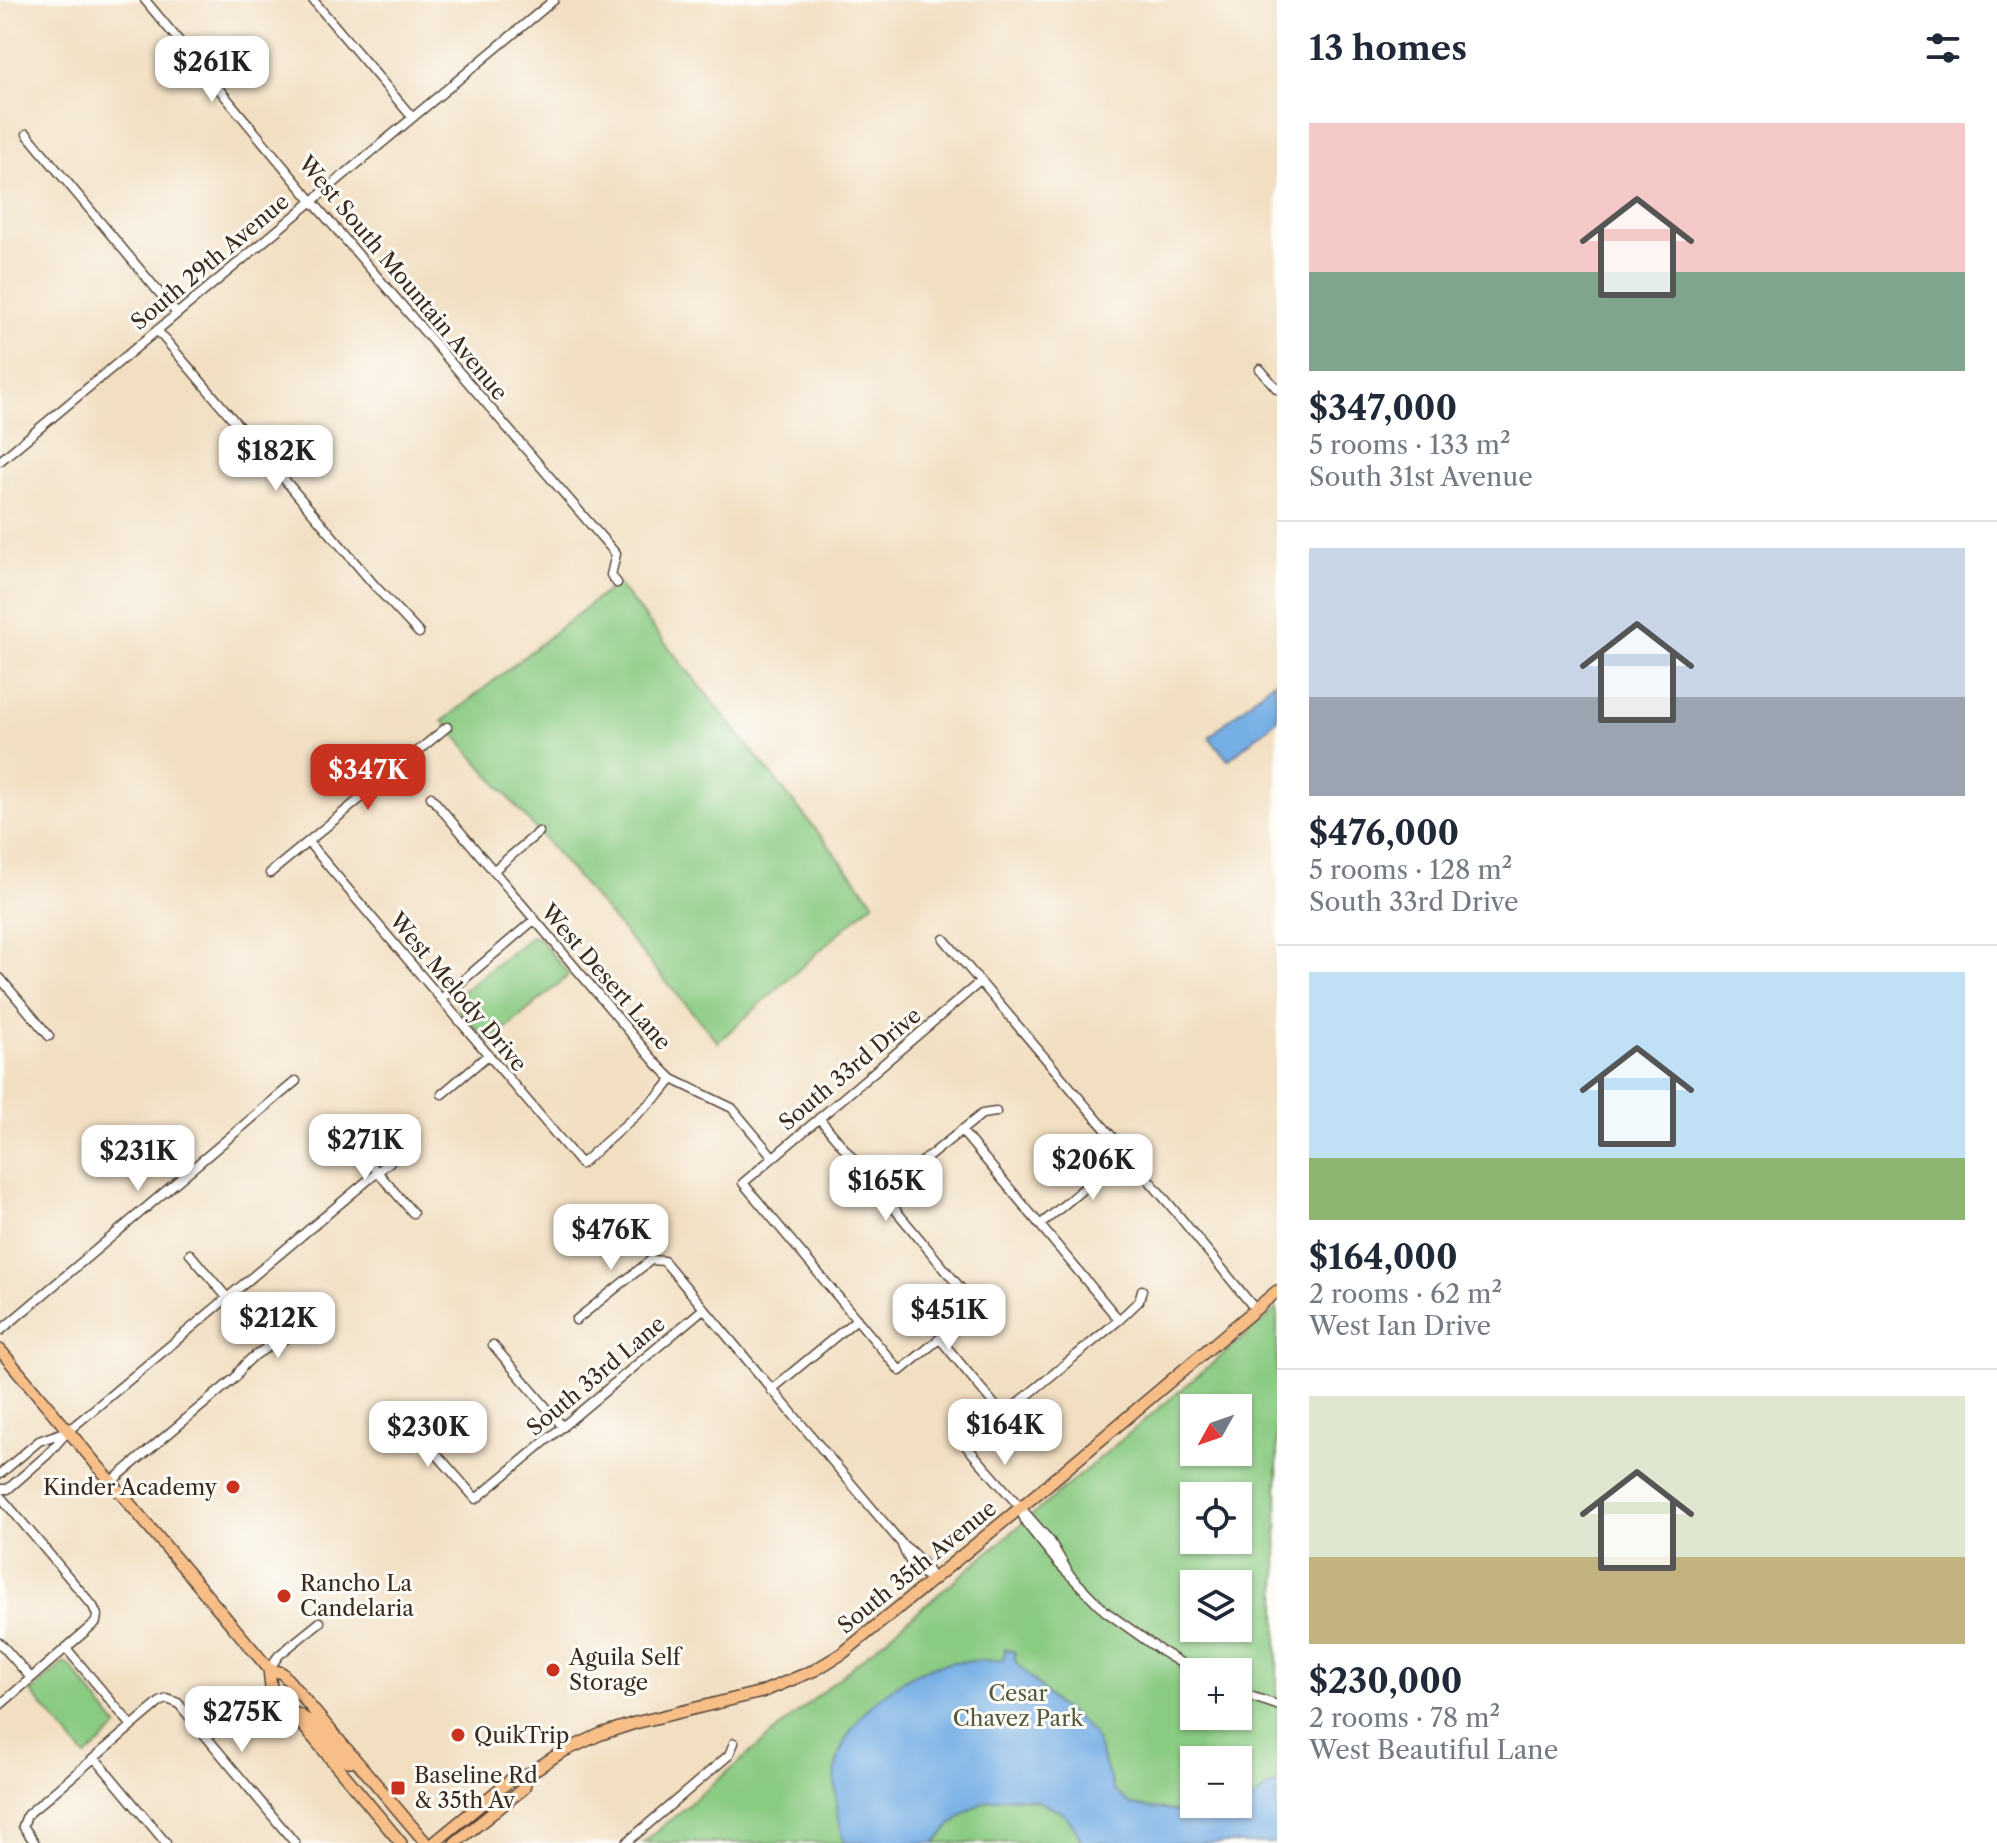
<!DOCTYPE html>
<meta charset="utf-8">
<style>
body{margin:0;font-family:"Libre Caslon Text",serif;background:#f2f2f3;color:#1f2937;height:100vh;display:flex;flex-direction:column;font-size:30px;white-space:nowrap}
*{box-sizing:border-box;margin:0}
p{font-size:26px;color:#747a83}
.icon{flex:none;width:44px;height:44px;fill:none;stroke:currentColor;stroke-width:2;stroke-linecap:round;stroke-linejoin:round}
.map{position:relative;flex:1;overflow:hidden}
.sheet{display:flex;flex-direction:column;background:#fff;width:720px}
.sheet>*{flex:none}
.needle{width:52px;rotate:230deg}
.tools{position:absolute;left:1180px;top:1394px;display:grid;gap:16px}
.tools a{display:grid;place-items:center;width:72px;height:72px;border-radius:0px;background:#fff;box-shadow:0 2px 6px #0004;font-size:40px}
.price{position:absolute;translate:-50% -68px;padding:0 18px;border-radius:16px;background:#fff;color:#222;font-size:26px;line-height:52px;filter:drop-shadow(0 2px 4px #0008)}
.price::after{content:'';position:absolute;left:50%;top:48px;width:24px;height:18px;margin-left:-12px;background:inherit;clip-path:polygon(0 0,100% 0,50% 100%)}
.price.on{background:#c8321e;color:#fff}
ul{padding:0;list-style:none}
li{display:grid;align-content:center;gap:16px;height:424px;padding:0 32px}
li+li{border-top:2px solid #e0e1e3}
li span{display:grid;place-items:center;height:248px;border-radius:0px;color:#555}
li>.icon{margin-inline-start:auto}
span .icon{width:144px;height:144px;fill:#fffc;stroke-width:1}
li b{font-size:34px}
h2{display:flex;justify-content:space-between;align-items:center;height:96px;padding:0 32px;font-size:34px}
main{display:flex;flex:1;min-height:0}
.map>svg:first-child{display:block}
.green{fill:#8acb82;stroke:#627a50;stroke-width:2;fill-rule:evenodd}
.water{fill:#75aee5;stroke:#586c82;stroke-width:2}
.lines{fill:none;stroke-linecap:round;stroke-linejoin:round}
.minor-casing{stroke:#564537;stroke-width:11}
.major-casing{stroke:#564537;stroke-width:14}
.minor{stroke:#fff;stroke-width:8}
.major{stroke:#f7be88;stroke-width:11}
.poi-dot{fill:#c8321e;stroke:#fdfcf7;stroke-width:3}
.labels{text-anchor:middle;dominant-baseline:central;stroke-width:6;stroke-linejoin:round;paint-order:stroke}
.street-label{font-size:22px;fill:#3b2a1e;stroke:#fdfcf7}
.poi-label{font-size:22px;fill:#3b2a1e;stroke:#fdfcf7;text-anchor:start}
.park-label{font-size:22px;fill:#535a3c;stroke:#fdfcf7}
</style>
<main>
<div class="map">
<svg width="1277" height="1843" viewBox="0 0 1277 1843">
<rect width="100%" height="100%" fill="#fdfcf7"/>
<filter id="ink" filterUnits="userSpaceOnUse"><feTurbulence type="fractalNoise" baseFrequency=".0125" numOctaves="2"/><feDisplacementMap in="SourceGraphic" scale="16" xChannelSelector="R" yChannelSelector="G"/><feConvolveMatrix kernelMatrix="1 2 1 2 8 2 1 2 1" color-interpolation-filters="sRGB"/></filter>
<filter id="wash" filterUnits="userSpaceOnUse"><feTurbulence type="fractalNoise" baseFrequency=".006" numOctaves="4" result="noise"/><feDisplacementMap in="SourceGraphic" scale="32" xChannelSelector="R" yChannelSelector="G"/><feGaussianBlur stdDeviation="1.8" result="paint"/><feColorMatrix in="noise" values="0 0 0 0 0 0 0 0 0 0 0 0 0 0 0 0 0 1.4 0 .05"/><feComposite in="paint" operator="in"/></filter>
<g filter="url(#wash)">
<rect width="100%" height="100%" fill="#f2dfc2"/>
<path class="green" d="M617,583L874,902L718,1042L443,721Z
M532,936L539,938L569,975L489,1043L458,1010L459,994Z
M1277,1309V1843H643ZM1194,1408H1238V1452H1194ZM1194,1496H1238V1540H1194ZM1194,1584H1238V1628H1194ZM1194,1672H1238V1716H1194ZM1194,1760H1238V1804H1194Z
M64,1663L71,1667L118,1727L86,1757L31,1692Z"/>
<path class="water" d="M1275,680L1277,720L1228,760L1209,737Z
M1005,1649L1015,1652V1661L1056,1704L1076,1717L1094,1734L1114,1790L1131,1805L1223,1818L1241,1810L1268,1787L1277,1785V1843H1081C1072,1802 1017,1789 983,1803C963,1811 949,1827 935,1843H844C839,1819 833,1794 836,1769C843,1719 900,1672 947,1663C965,1660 985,1661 1003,1660Z"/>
</g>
<g filter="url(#ink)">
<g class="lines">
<g class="minor-casing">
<path id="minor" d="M145,0L312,201L616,554L611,575L617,583
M313,0L412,117
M27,134L177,314
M157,330L375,586L419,633
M1260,369L1277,389
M0,461L554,0
M431,797L656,1063L672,1079L732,1108L773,1157
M308,842L581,1164L660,1094L672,1079
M493,871L539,832
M270,873L447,727
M944,939L1170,1205L1255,1309
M0,978L49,1036
M441,999L534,920
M442,1094L488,1055
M819,1118L977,1308L900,1371L743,1183L980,982
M341,1130L413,1213
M961,1130L1119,1320
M882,1194L982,1114L996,1112
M1040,1225L1126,1153
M190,1254L265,1342
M576,1320L651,1260L664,1261L902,1544C916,1554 925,1564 933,1579
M0,1331L296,1081
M940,1339L1003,1415
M493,1345L563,1427
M771,1390L857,1319
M405,1418L476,1499L702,1310
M0,1474L39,1441L67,1431
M111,1482L236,1377C247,1353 281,1341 303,1330
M0,1489H8L48,1454L68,1431L404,1150
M0,1496L93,1606L97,1615L96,1622L0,1705
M1022,1513L1026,1523L1059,1564L1105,1611L1161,1651L1196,1672
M902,1545C909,1563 915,1571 933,1579
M1067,1570L1050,1541L966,1446L1119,1320L1139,1301L1142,1290
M0,1643L31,1678
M66,1648L132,1726
M269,1669L279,1655L320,1622
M1238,1692L1277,1705
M95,1758L166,1843
M35,1843L23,1826L27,1815L160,1702L167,1699L178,1703L295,1843
M626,1843L729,1755L734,1743"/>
</g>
<g class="major-casing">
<path id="major" d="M0,1350L269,1669L271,1687L401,1843
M269,1669L282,1673L426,1843
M297,1714L309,1721L347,1761H356
M434,1843L513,1778L527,1775L560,1753L601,1734L635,1723L762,1692L815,1670L843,1653L1020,1508L1277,1291
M455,1843L524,1788L527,1775"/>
</g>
<use href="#minor" class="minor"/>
<use href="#major" class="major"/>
</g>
</g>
<g class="poi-dot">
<circle cx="233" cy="1487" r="8"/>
<circle cx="284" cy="1596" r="8"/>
<circle cx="553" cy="1670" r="8"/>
<circle cx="458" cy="1735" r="8"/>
<rect x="390" y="1780" width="16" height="16" rx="4"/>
</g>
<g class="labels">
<g class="street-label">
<text transform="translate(210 262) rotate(-40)">South 29th Avenue</text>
<text transform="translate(403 278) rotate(50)">West South Mountain Avenue</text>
<text transform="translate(606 977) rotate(49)">West Desert Lane</text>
<text transform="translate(458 992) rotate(50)">West Melody Drive</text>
<text transform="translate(850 1069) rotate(-40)">South 33rd Drive</text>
<text transform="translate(596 1376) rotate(-40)">South 33rd Lane</text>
<text transform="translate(917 1567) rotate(-39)">South 35th Avenue</text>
</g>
<g class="poi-label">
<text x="217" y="1487" text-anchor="end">Kinder Academy</text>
<text x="300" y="1583">Rancho La<tspan x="300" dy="25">Candelaria</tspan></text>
<text x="569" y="1657">Aguila Self<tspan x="569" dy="25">Storage</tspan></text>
<text x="474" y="1735">QuikTrip</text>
<text x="414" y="1775">Baseline Rd<tspan x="414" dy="25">&amp; 35th Av</tspan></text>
</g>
<g class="park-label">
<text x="1018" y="1693">Cesar<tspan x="1018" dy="25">Chavez Park</tspan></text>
</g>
</g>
</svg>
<div class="tools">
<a><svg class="needle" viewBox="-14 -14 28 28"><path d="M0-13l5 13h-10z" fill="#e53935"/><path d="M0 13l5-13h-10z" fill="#747a83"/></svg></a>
<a><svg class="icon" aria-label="locate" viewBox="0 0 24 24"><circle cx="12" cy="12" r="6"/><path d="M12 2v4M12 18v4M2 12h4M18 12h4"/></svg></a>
<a><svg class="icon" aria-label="layers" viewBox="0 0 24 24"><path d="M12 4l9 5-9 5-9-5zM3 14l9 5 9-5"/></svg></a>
<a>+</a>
<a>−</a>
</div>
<b class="price" style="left:212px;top:104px">$261K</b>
<b class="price" style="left:276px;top:493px">$182K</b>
<b class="price on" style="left:368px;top:812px">$347K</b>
<b class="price" style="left:365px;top:1182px">$271K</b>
<b class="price" style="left:138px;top:1193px">$231K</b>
<b class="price" style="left:1093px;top:1202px">$206K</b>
<b class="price" style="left:886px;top:1223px">$165K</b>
<b class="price" style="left:611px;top:1272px">$476K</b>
<b class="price" style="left:949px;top:1352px">$451K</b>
<b class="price" style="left:278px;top:1360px">$212K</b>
<b class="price" style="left:1005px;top:1467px">$164K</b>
<b class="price" style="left:428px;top:1469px">$230K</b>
<b class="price" style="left:242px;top:1754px">$275K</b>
</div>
<section class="sheet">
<h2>13 homes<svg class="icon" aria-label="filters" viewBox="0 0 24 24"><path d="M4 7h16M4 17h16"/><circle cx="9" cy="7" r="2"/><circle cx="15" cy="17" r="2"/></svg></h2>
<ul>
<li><span style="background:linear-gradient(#f6c9c9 60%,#7fa58c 0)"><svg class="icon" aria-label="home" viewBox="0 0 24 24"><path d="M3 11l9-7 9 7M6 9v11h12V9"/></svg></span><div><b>$347,000</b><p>5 rooms · 133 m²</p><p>South 31st Avenue</p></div></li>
<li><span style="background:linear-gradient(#c9d6e8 60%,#9aa5b1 0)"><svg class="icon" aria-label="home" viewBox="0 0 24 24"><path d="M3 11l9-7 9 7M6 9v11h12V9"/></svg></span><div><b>$476,000</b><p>5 rooms · 128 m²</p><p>South 33rd Drive</p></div></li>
<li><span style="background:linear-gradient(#bfe0f5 75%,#8fb573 0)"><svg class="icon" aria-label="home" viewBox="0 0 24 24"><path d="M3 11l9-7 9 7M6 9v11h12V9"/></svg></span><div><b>$164,000</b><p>2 rooms · 62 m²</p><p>West Ian Drive</p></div></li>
<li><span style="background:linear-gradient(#dfe7d0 65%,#c2b280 0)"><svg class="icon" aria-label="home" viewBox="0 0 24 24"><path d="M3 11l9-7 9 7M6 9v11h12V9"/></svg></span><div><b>$230,000</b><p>2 rooms · 78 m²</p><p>West Beautiful Lane</p></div></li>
</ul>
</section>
</main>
